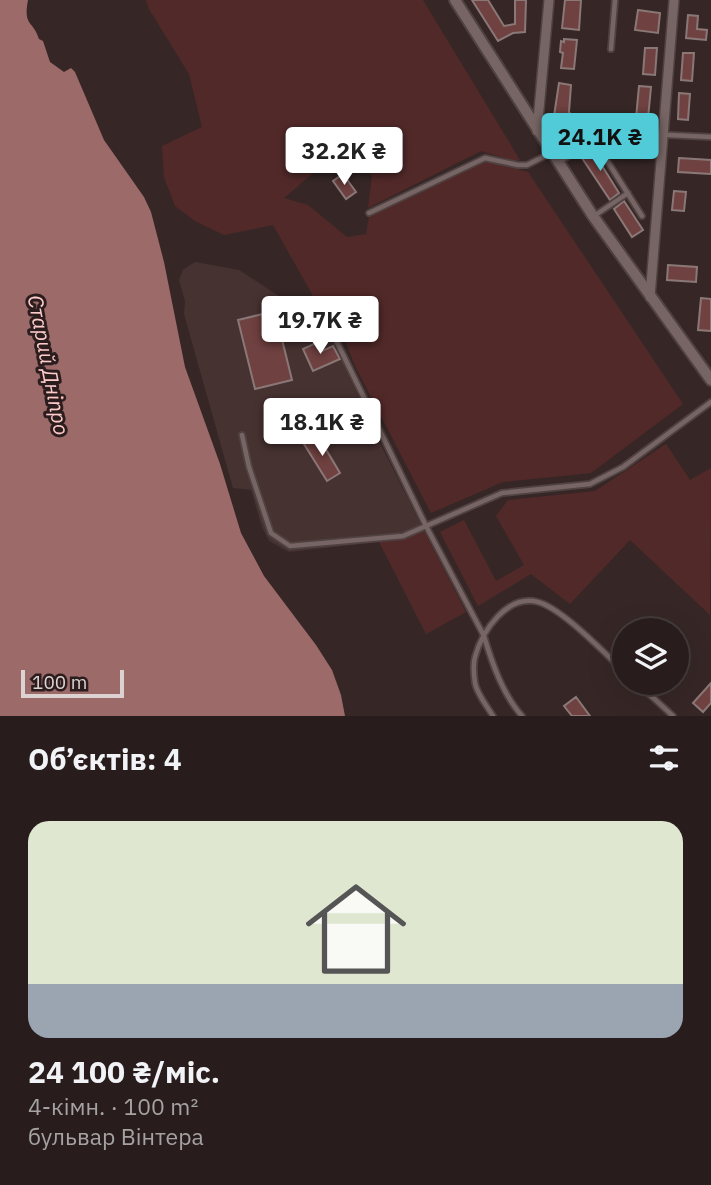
<!DOCTYPE html>
<html lang="uk">
<meta charset="utf-8">
<style>
body{margin:0;font-family:"IBM Plex Sans",sans-serif;background:#302625;color:#f1f3f6;height:100vh;display:flex;flex-direction:column;font-size:26px;white-space:nowrap}
*{box-sizing:border-box;margin:0}
p{font-size:23px;color:#a5a2a3}
.icon{flex:none;width:38px;height:38px;fill:none;stroke:currentColor;stroke-width:2;stroke-linecap:round;stroke-linejoin:round}
.map{position:relative;height:716px;overflow:hidden}
.details{display:flex;flex-direction:column;background:#281d1c;flex:1}
.details>*{flex:none}
.fabs{position:absolute;left:612px;top:618px;display:grid;gap:14px}
.fabs a{display:grid;place-items:center;width:77px;height:77px;border-radius:50%;background:#281d1c;box-shadow:0 7px 28px #0002,0 0 0 2px #443b3b;font-size:35px}
.scale{position:absolute;left:21px;bottom:18px;width:103px;box-sizing:border-box;padding-left:7px;border:4px solid #dcd2d1;border-top:0;font-size:19px;line-height:24px;white-space:nowrap;color:#dcd2d1;-webkit-text-stroke:5px #2b1d1d;paint-order:stroke}
.price{position:absolute;translate:-50% -60px;padding:0 16px;border-radius:7px;background:#fff;color:#222;font-size:23px;line-height:46px;filter:drop-shadow(0 2px 4px #0008)}
.price::after{content:'';position:absolute;left:50%;top:42px;width:21px;height:16px;margin-left:-10px;background:inherit;clip-path:polygon(0 0,100% 0,50% 100%)}
.price.current{background:#52cbd8;color:#111}
ul{padding:0;list-style:none}
li{display:grid;align-content:center;gap:14px;height:371px;padding:0 28px}
li+li{border-top:2px solid #443b3b}
li span{display:grid;place-items:center;height:217px;border-radius:21px;color:#555}
li>.icon{margin-inline-start:auto}
span .icon{width:126px;height:126px;fill:#fffc;stroke-width:1}
li b{font-size:30px}
h2{display:flex;justify-content:space-between;align-items:center;height:84px;padding:0 28px;font-size:30px}
.map>svg:first-child{display:block}
.built{fill:#463231}
.green{fill:#522929}
.water{fill:#9c6a68}
.building{fill:#6f4140;stroke:#8a7877;stroke-width:2}
.lines{fill:none;stroke-linecap:round;stroke-linejoin:round}
.service-casing{stroke:#4f4241;stroke-width:8}
.minor-casing{stroke:#4f4241;stroke-width:12}
.tertiary-casing{stroke:#4f4241;stroke-width:14}
.service{stroke:#766564;stroke-width:4.5}
.minor{stroke:#766564;stroke-width:9}
.tertiary{stroke:#766564;stroke-width:10}
.labels{text-anchor:middle;dominant-baseline:central;stroke-width:6;stroke-linejoin:round;paint-order:stroke}
.water-label{font-size:21px;font-style:italic;fill:#fdcbc9;stroke:#2b1d1d}
</style>
<div class="map">
<svg width="711" height="716" viewBox="0 0 711 716">
<rect width="100%" height="100%" fill="#362726"/>
<path class="built" d="M195,262L239,270L291,304L335,345L375,433L424,531L405,539L289,552L269,541L262,527L251,490L233,488L184,314L185,301L179,280L183,270Z"/>
<path class="green" d="M146,0H423L520,160L514,161L481,151L368,208L372,176L353,149L318,169L284,198L308,205L347,237L366,234L369,217L484,160L528,172L683,404L591,473L503,482L431,513L355,366L340,327L321,310L273,225L224,235L195,221L175,206L164,177L162,146L202,127L189,74L149,9Z
M666,444L690,480L711,468L710,615L630,540L570,604L531,574L478,606L440,532L464,520L496,581L524,565L496,516L508,500L595,491Z
M424,531L466,612L426,634L379,542L405,539Z"/>
<path class="water" d="M0,0H28C23,27 33,20 39,39L43,41L50,62L64,72L71,68L75,72L104,140L144,197L151,212L164,262L185,367L220,464L241,533L264,576L316,645L332,670L341,695L345,716H0Z"/>
<path class="building" d="M472,0H488L504,26L515,24V0H526L525,32L513,33L498,41Z
M565,0H581L579,30L562,28Z
M638,10L660,13L658,33L635,30Z
M688,15L698,16L697,29L707,30L706,40L686,38Z
M564,39L577,40L574,69L561,68L563,53L560,52L561,41L564,42Z
M645,48H657L655,75L643,74Z
M683,53H694L692,81L681,80Z
M559,83L571,85L569,112L586,140L575,146L554,116Z
M639,86L651,87L647,129H635Z
M679,93L690,94L688,120L678,119Z
M591,148L619,193L610,200L580,155Z
M679,158L711,160V174L678,172Z
M343,174L356,192L346,199L333,181Z
M674,191L686,192L684,211L672,210Z
M624,201L643,230L632,237L614,209Z
M668,265L697,267L696,282L667,280Z
M701,298L711,299V331L698,330Z
M275,311L292,380L255,389L238,320Z
M318,342L322,351L333,346L340,359L313,371L303,349Z
M318,436L340,473L327,481L304,444Z
M711,683V703L703,712L693,703Z
M576,697L590,716H572L564,706Z"/>
<g class="lines">
<g class="service-casing">
<path id="service" d="M611,49L615,0
M594,140L642,216
M559,162L608,132L711,137
M369,213L485,158L518,165H527L551,153
M594,216L628,193
M335,338L426,526L484,636C492,663 503,695 522,716
M242,435L249,467L271,533L290,546L403,536L502,493L590,484L623,467L711,402
M636,682L673,716
M493,716C487,706 477,694 475,683C474,676 473,664 475,657C482,631 507,594 538,602C563,609 604,653 625,672"/>
</g>
<g class="minor-casing">
<path id="minor" d="M537,131L549,0
M650,297L674,0"/>
</g>
<g class="tertiary-casing">
<path id="tertiary" d="M455,0L593,216L711,380"/>
</g>
<use href="#service" class="service"/>
<use href="#minor" class="minor"/>
<use href="#tertiary" class="tertiary"/>
</g>
<g class="labels">
<g class="water-label">
<text transform="translate(49 365) rotate(79)">Старий Дніпро</text>
</g>
</g>
</svg>
<div class="fabs">
<a><svg class="icon" aria-label="layers" viewBox="0 0 24 24"><path d="M12 4l9 5-9 5-9-5zM3 14l9 5 9-5"/></svg></a>
</div>
<div class="scale">100 m</div>
<b class="price current" style="left:600px;top:173px">24.1K ₴</b>
<b class="price" style="left:344px;top:187px">32.2K ₴</b>
<b class="price" style="left:320px;top:356px">19.7K ₴</b>
<b class="price" style="left:322px;top:458px">18.1K ₴</b>
</div>
<section class="details">
<h2>Об’єктів: 4<svg class="icon" aria-label="filters" viewBox="0 0 24 24"><path d="M4 7h16M4 17h16"/><circle cx="9" cy="7" r="2"/><circle cx="15" cy="17" r="2"/></svg></h2>
<ul>
<li><span style="background:linear-gradient(#dfe7d0 75%,#9aa5b1 0)"><svg class="icon" aria-label="home" viewBox="0 0 24 24"><path d="M3 11l9-7 9 7M6 9v11h12V9"/></svg></span><div><b>24 100 ₴/міс.</b><p>4-кімн. · 100 m²</p><p>бульвар Вінтера</p></div></li>
</ul>
</section>
